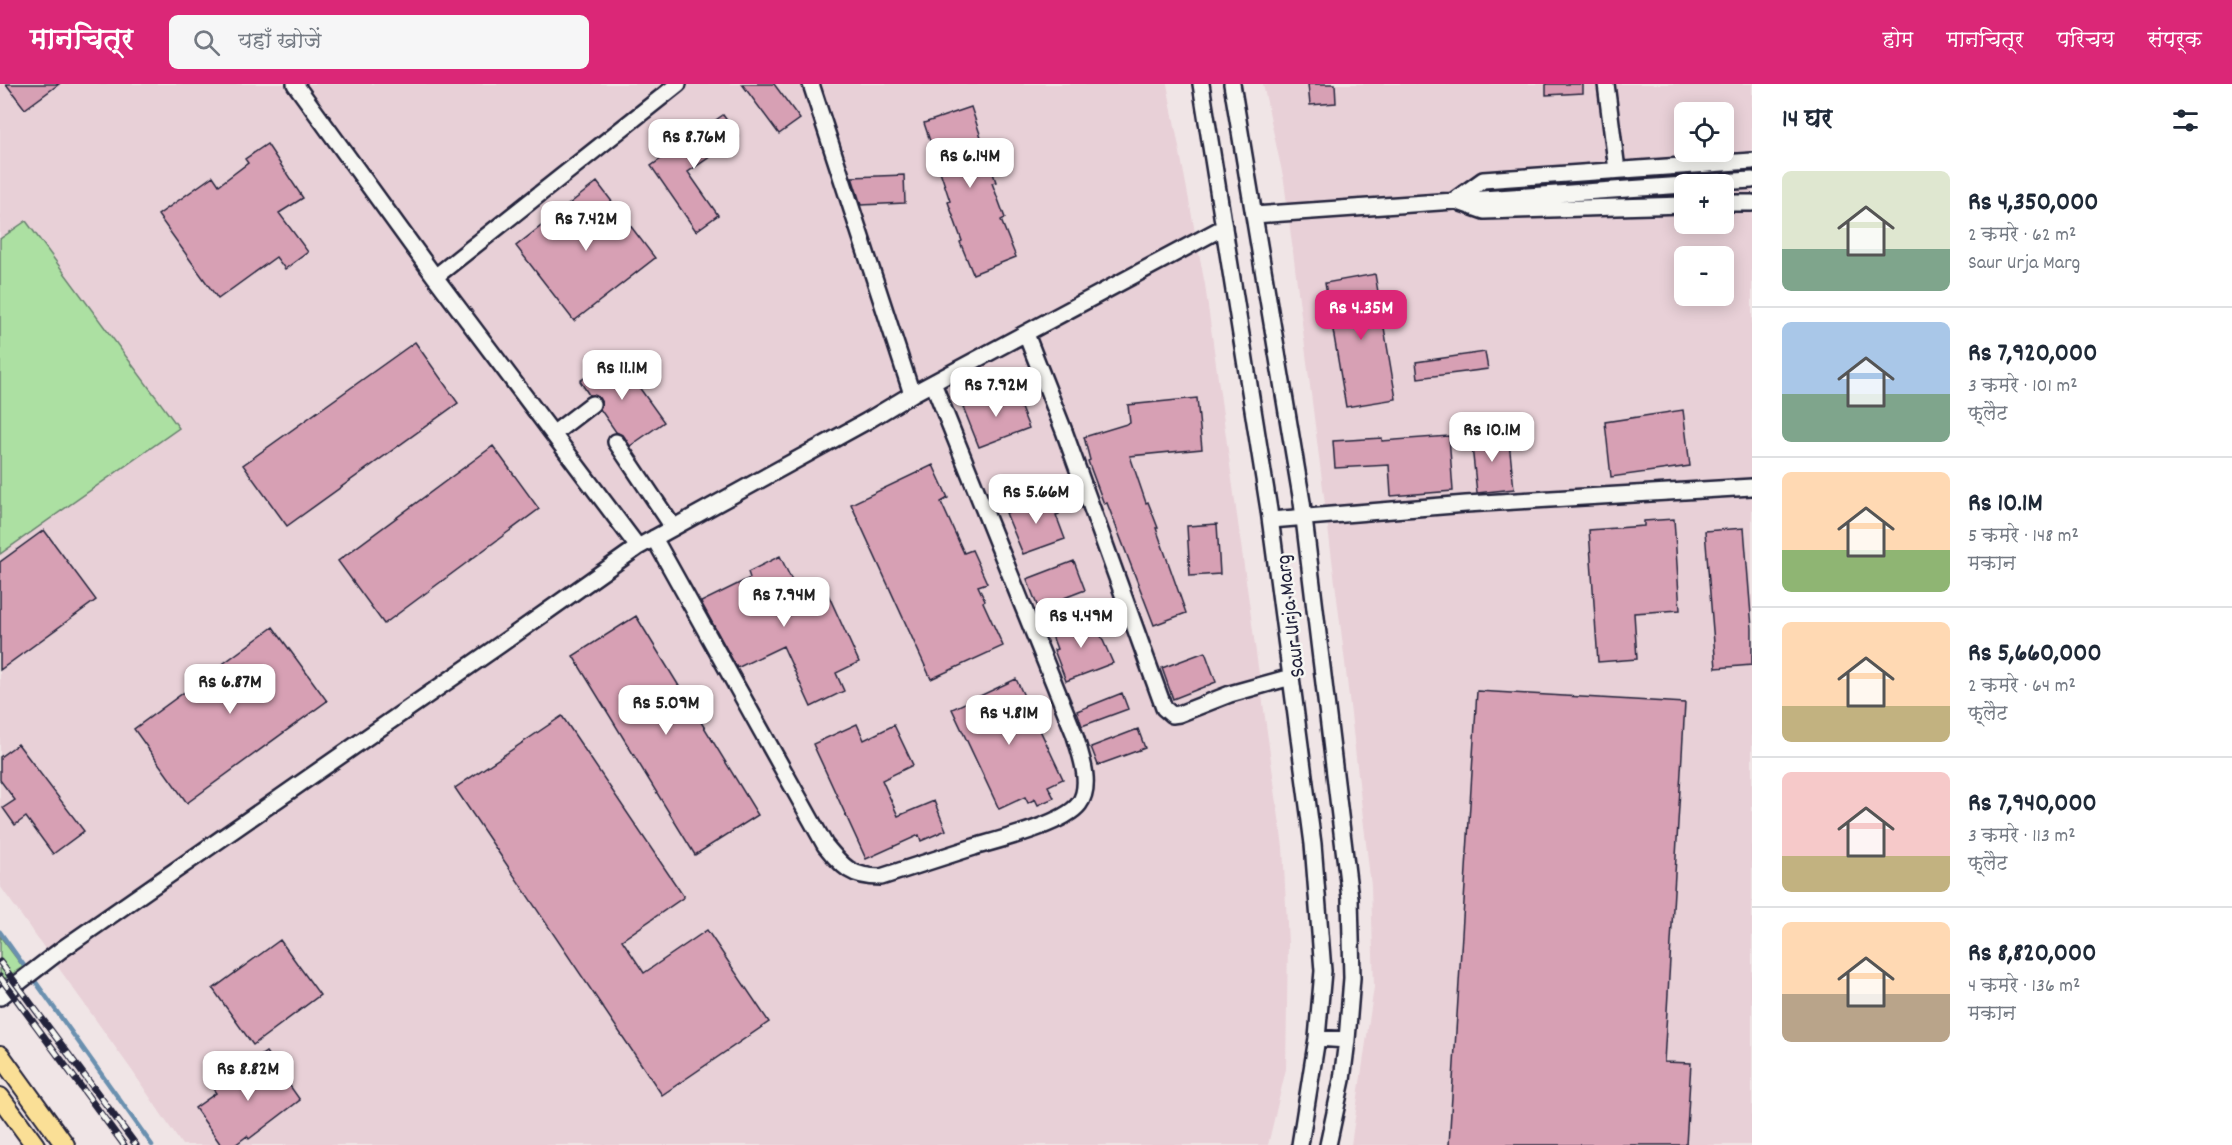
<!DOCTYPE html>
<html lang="hi">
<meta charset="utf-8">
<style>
body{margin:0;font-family:Dekko,"Playpen Sans Deva",sans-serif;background:#f6f6f7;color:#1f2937;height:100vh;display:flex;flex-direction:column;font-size:22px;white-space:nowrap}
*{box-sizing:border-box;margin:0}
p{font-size:20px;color:#747a83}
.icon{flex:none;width:33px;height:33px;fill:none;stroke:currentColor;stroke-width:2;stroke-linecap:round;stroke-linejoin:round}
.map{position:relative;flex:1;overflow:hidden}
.side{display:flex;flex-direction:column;background:#fff;width:480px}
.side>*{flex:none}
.controls{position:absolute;left:1674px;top:18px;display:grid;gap:12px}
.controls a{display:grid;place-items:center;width:60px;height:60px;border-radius:9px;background:#fff;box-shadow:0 3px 15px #0003;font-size:30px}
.price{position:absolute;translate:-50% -51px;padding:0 14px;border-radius:12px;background:#fff;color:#222;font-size:20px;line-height:39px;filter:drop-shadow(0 2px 3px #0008)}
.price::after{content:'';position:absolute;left:50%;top:36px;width:18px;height:14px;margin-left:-9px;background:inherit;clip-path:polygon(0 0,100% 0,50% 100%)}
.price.selected{background:#db2777;color:#fff}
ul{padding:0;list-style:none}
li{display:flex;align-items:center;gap:18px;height:150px;padding:0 30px}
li+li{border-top:2px solid #e0e1e3}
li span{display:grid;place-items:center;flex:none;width:168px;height:120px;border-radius:9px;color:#555}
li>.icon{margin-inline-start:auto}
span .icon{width:72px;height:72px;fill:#fffc;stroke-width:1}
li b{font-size:26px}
h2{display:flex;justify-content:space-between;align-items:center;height:72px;padding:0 30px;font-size:26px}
header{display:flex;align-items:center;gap:36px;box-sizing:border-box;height:84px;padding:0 30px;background:#db2777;color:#fff}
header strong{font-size:28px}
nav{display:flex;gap:33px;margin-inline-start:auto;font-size:21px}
.search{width:420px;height:54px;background:#f6f6f7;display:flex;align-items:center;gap:15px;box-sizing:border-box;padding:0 21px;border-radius:9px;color:#747a83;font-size:22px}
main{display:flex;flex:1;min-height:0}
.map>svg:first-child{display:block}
.built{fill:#e8d0d7;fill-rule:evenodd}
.green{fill:#ace0a2;stroke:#67816e;stroke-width:1.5}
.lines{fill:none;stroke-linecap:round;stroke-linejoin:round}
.stream{stroke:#6b90af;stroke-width:4.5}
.building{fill:#d7a0b4;stroke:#22223b;stroke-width:1.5}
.minor-casing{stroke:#22223b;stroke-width:20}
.major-casing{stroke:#22223b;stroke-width:22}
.minor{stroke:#f6f6f2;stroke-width:15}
.major{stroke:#fadf96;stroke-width:18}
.rail-casing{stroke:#22223b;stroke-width:7}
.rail{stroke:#f6f6f2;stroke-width:4.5;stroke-dasharray:14;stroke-linecap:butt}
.labels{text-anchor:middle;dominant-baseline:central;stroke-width:5;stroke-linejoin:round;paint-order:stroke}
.street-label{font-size:22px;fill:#22223b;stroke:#f6f6f2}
</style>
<header>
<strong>मानचित्र</strong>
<div class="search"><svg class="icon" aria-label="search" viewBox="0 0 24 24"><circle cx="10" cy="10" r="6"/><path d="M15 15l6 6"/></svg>यहाँ खोजें</div>
<nav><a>होम</a><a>मानचित्र</a><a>परिचय</a><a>संपर्क</a></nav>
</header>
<main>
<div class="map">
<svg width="1752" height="1061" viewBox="0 0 1752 1061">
<rect width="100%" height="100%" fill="#f0e5e6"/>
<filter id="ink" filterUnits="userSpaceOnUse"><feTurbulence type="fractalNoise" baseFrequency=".0167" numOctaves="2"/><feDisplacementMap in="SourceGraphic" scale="12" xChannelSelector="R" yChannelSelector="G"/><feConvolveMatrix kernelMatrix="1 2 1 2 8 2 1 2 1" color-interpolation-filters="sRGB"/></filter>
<g filter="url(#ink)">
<path class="built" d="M0,0H1167L1205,201L1283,763L1288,859L1286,985L1268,1061H182L133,988L0,802Z
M1263,0H1752V1061H1351L1374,903L1371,802L1343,562L1284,97ZM1684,28H1724V68H1684ZM1684,100H1724V140H1684ZM1684,172H1724V212H1684Z"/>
<path class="green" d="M26,137L179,344L0,470V155Z
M0,852L23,883L0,898Z"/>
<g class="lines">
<path class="stream" d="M0,848L152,1061"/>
</g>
<path class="building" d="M6,0H59L25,25Z
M742,0H774L800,35L779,50Z
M1308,0H1335L1336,19L1310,21Z
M1546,0H1583V9L1546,11Z
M971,23L996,98L992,99L1005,134L1001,136L1016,173L973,190L960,158L962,157L948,118L950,117L924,39Z
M723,31L739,53L688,88L718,131L696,147L651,82Z
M267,60L303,114L279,129L308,168L285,185L276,173L218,215L158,131L213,92L219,101L248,79L245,75Z
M904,91L905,119L861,121L852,93Z
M597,98L655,174L574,237L516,162Z
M1375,190L1396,315L1346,323L1325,199Z
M415,258L458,319L287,442L243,381Z
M1485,268L1488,285L1418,294L1416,278Z
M616,271L664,338L630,362L624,352L616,348L600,325L602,319L599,314L589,311L580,297Z
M1013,304L1029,344L979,363L963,323Z
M1197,314L1202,365L1130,372L1146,419L1148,418L1158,444H1156L1186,529L1154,541L1107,419L1104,420L1088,377L1090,376L1084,353L1130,339L1128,321Z
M1683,326L1690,382L1611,393L1605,338Z
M1508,349L1514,405L1477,409L1471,353Z
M1449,352L1453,407L1391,412L1389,381L1335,384L1333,357L1382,354V357Z
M493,362L539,425L384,540L338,477Z
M933,381L948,414L941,418L964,469L972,466L987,499L978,502L985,517L983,518L1003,562L931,595L851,420Z
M1052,412L1059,430L1056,431L1065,455L1023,470L1006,429Z
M1674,435L1680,526L1634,529L1637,575L1598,578L1589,446L1644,442V437Z
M1217,440L1220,490L1190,492L1187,442Z
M1744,444L1752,544V581L1716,584L1705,447Z
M44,446L96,516L0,586V478Z
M780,472L797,507L821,495L859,578L836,589L844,607L811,623L783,562L737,584L701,518L750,494L748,488Z
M1074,477L1085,506L1038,524L1027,495Z
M636,532L758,731L695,771L573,572Z
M1093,534L1113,579L1066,597L1054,566L1057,565L1051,549Z
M273,543L327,617L187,719L134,645Z
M1205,568L1216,598L1173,615L1162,584Z
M1016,595L1063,695L1048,702L1054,714L1038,721L1035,715L1028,719L1025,713L999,725L952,625Z
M1477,607L1685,619L1664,978L1691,979L1686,1061H1449Z
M1122,609L1128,625L1082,642L1077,627Z
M562,632L684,813L622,856L644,889L707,846L769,938L662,1011L455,704Z
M857,640L864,656L894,641L913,681L882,696L898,732L934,717L946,746L921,757L919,751L866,775L813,660Z
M1138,645L1145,664L1098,681L1091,663Z
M18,660L84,747L53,770L26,733L15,741L3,724L15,716L0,696V673Z
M280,856L320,911L253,961L213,905Z
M266,968L300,1016L249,1055L247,1052L235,1061H221L195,1024L216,1009L213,1005Z"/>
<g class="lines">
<g class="minor-casing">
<path id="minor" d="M295,0L435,193L638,463
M811,0L912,310
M1201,0L1269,426L1313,760L1323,887L1317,954L1300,1061
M1232,0L1302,418L1350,814L1352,894L1347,956L1342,996L1328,1061
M1606,0L1617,86
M1686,100L1752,96
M1455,116L1483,96L1752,77
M1461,119L1484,127L1684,121
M1724,119H1752
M1254,131L1684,101
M435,193L678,0
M1026,250L1064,347L1164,624L1172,631L1179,630L1230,610L1291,593
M553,350L592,320
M616,358L673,443
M1271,436L1466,420L1752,403
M654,454L825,761C843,783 851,793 881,793C912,783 943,773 974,763C998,756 1064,740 1079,720C1093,701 1080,669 1074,649L933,299
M0,913L61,866L501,560L638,463L867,337L912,310L1224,143
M1317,954L1347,956"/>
</g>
<g class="major-casing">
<path id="major" d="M0,971L65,1061
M0,1013L35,1061"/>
</g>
<use href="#minor" class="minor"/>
<use href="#major" class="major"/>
<g class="rail-casing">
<path id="rail" d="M0,878L136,1061
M0,893L124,1061"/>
</g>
<use href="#rail" class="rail"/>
</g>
</g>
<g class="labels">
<g class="street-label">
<text transform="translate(1292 532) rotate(-97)">Saur Urja Marg</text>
</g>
</g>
</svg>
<div class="controls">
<a><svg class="icon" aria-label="locate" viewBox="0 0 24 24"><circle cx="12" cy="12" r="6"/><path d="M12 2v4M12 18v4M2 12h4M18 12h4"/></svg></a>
<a>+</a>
<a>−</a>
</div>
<b class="price" style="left:694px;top:86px">Rs 8.76M</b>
<b class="price" style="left:970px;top:105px">Rs 6.14M</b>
<b class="price" style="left:586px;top:168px">Rs 7.42M</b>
<b class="price selected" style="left:1361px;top:257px">Rs 4.35M</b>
<b class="price" style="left:622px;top:317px">Rs 11.1M</b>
<b class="price" style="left:996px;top:334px">Rs 7.92M</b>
<b class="price" style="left:1492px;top:379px">Rs 10.1M</b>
<b class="price" style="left:1036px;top:441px">Rs 5.66M</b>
<b class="price" style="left:784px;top:544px">Rs 7.94M</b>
<b class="price" style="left:1081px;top:565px">Rs 4.49M</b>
<b class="price" style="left:230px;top:631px">Rs 6.87M</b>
<b class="price" style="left:666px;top:652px">Rs 5.09M</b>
<b class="price" style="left:1009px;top:662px">Rs 4.81M</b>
<b class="price" style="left:248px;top:1018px">Rs 8.82M</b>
</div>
<section class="side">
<h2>14 घर<svg class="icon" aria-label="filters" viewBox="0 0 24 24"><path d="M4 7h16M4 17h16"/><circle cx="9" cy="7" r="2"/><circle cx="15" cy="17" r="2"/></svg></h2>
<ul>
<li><span style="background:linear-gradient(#dfe7d0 65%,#7fa58c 0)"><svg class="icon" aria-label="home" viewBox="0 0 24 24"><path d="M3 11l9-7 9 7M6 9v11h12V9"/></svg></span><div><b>Rs 4,350,000</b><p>2 कमरे · 62 m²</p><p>Saur Urja Marg</p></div></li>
<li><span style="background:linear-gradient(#a9c7e8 60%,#7fa58c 0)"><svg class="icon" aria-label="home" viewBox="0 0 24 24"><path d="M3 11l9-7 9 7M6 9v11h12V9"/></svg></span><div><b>Rs 7,920,000</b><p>3 कमरे · 101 m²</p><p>फ़्लैट</p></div></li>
<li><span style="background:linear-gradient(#ffd9b3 65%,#8fb573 0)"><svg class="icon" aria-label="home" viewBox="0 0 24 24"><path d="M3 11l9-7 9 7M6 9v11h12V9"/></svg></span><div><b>Rs 10.1M</b><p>5 कमरे · 148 m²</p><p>मकान</p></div></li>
<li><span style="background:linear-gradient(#ffd9b3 70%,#c2b280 0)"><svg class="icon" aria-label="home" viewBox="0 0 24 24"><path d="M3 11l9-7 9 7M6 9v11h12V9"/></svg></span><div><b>Rs 5,660,000</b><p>2 कमरे · 64 m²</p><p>फ़्लैट</p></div></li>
<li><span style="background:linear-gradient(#f6c9c9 70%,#c2b280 0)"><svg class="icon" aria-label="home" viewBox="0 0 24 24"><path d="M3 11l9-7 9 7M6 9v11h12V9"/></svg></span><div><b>Rs 7,940,000</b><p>3 कमरे · 113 m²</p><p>फ़्लैट</p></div></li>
<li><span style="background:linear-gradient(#ffd9b3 60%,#b9a48a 0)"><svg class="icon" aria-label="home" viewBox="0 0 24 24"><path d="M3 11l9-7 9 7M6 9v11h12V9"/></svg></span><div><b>Rs 8,820,000</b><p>4 कमरे · 136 m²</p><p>मकान</p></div></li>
</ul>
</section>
</main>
